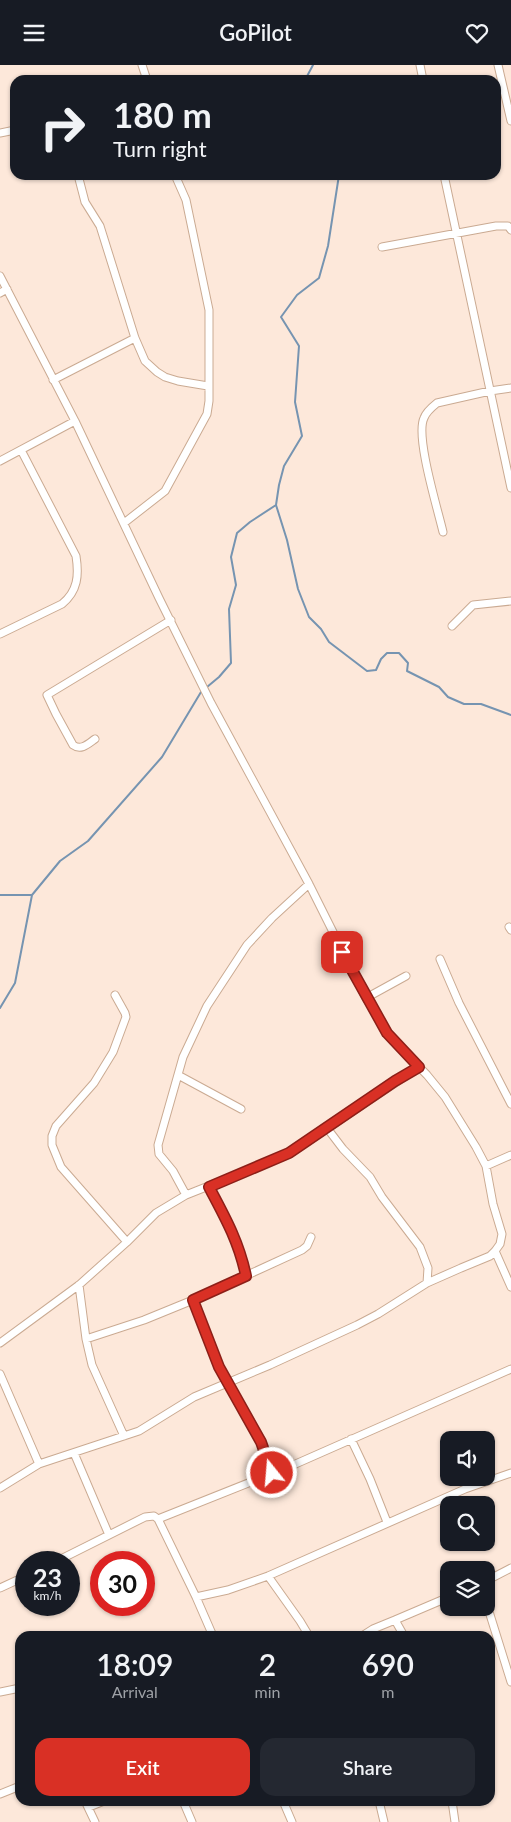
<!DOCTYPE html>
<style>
:root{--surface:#171b24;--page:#242831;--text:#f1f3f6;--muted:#9ea1a6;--accent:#d93025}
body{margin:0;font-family:Lato,sans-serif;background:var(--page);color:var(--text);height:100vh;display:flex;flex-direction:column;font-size:19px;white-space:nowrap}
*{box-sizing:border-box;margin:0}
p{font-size:16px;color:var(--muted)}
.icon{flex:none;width:28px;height:28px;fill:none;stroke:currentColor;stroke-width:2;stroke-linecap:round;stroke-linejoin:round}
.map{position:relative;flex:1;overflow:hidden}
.details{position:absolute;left:15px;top:1566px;width:480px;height:175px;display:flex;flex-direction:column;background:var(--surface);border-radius:15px;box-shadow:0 1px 4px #0004}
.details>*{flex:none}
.top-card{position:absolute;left:10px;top:10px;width:491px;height:105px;border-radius:15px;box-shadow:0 1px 4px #0004;background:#171b24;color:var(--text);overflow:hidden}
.controls{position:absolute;left:440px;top:1366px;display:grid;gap:10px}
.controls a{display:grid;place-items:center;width:55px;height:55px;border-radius:10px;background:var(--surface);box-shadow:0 1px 4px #0004;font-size:25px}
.speed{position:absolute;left:15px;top:1486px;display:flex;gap:10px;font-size:25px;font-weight:700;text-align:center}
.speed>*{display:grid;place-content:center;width:65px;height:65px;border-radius:50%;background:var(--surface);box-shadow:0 1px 4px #0004;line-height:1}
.speed small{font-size:12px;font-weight:400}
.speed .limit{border:8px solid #d22;background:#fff;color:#111}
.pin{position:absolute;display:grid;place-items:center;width:42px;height:42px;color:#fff;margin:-21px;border-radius:10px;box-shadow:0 2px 8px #0006}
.me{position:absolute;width:55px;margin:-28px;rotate:343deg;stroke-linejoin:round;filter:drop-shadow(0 0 4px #0008)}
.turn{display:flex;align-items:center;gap:18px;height:105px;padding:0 20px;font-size:22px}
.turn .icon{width:65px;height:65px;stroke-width:2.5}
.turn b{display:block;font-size:35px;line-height:42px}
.eta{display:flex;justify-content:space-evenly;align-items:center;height:85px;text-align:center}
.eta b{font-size:30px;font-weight:600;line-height:35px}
.primary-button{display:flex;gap:10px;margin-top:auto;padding:10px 20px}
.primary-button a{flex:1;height:58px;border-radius:15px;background:var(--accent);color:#fff;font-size:20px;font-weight:600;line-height:58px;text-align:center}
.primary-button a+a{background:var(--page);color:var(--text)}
header{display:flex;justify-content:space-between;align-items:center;height:65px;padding:0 20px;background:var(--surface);font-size:22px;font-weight:600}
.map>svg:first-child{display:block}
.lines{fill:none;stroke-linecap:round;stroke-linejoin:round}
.stream{stroke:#7694b1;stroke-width:2}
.minor-casing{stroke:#caaa92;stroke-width:9}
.minor{stroke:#fff;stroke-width:7}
.route-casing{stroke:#8d1f18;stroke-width:12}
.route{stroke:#d93025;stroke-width:9}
</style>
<header><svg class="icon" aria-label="menu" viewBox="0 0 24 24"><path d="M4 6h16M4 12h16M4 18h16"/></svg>GoPilot<svg class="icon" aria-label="heart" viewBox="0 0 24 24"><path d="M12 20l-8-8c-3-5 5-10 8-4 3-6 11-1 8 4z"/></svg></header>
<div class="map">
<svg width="511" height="1757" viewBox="0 0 511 1757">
<rect width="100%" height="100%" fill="#fde8da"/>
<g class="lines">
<path class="stream" d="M305,15L313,0
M276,440L287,475L298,524L309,552L321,564L329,577L367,606L376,605L381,594L387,588H399L408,598L407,606L439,622L448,632L464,639H481L511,650
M0,830H32
M0,943L15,918L32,830L60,796L88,776L162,692L201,627L219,612L231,598L229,544L236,520L231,492L237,468L250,457L276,440L279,420L284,401L302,371L295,337L299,281L281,252L297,230L319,213L328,181L339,110"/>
<defs>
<path id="minor" d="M142,0L147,15
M420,0L423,15
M498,0L511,56
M0,68L15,65
M78,110L85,137L100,161L135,273L145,296L157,307L165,312L178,316L208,321
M444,110L511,423
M382,182L496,161H508L511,165
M0,211L75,356L159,533L211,638L309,819L366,933
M0,228L7,224
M53,315L135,273
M0,396L75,356
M124,458L165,426L207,349L209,336V245L186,135L175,110
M443,467C438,445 415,371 424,353C426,347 432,342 437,338L490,326L511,323
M452,561L473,540L511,536
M0,569L62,539C78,526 79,510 76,491L21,385
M95,674C88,679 81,686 73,680L56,649L47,630L171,555
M509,862L511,865
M440,894L459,938L511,1039
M115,930L125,948L126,952L113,987L94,1018L56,1061L52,1071V1080L61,1102L127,1177
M178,1010L241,1044
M327,1063L343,1084L370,1112L382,1132L420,1182L428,1203L427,1218
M486,1101L511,1090
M209,1122C225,1152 240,1177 246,1211
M186,1130L289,1089L419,1002
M495,1186L511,1222
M79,1220L86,1274L92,1300L124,1371
M86,1274L144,1255L193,1235
M0,1278L79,1220L127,1177L156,1148L186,1130L173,1106L159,1089L158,1080L183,992L207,941L247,880L272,853L309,819
M0,1309L39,1399
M351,1374L370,1414L387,1457
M74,1388L109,1470
M272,1408L261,1377L219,1302L193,1235L302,1185L307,1181L311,1172
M0,1423L39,1399L139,1366L194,1332L270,1300L357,1260L378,1249L427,1218L461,1203L490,1191L495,1186L500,1179L502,1169L493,1139L486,1101L476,1082L445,1032L427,1010L392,974L366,933L406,911
M158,1454L291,1401L511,1304
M53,1498L145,1452L154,1451L158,1454L196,1532L213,1571
M268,1511L300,1556L309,1571
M486,1516L511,1503
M0,1523L26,1511
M486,1523L487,1540L511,1617
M196,1532L228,1525L268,1511L465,1424L511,1408
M395,1555L449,1532
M362,1571L373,1564L395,1555L404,1571
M0,1627L20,1623
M0,1729L20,1721
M85,1736L95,1757
M183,1736L192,1757
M283,1736L292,1757
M379,1736L384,1757
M452,1736L455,1757
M89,1742L104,1736"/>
</defs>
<use href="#minor" class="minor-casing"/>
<use href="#minor" class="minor"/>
</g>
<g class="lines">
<defs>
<path id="route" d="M272,1408L261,1377L219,1302L193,1235L246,1211C239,1177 225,1152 209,1122L289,1088L395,1016L419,1002L387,968L342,887"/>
</defs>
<use href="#route" class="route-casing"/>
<use href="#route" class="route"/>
</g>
</svg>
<div class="controls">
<a><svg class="icon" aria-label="sound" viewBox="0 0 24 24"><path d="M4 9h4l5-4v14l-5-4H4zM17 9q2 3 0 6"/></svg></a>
<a><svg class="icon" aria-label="search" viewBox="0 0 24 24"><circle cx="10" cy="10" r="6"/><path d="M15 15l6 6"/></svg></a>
<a><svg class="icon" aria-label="layers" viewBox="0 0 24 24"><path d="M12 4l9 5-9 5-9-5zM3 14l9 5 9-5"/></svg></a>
</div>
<div class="speed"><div>23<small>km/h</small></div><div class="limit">30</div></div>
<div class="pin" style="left:342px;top:887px;background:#d93025"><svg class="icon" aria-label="arrive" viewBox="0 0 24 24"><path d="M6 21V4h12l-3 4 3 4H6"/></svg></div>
<svg class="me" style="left:272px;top:1408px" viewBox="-20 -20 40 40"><circle r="17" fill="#d93025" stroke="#fff" stroke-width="3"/><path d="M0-11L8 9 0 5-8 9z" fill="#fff"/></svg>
<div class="top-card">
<div class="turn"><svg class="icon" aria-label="right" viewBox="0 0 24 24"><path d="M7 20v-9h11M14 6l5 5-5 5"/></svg><div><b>180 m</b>Turn right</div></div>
</div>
<section class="details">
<div class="eta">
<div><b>18:09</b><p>Arrival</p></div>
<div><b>2</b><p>min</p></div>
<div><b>690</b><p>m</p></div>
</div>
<div class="primary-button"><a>Exit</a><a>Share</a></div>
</section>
</div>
